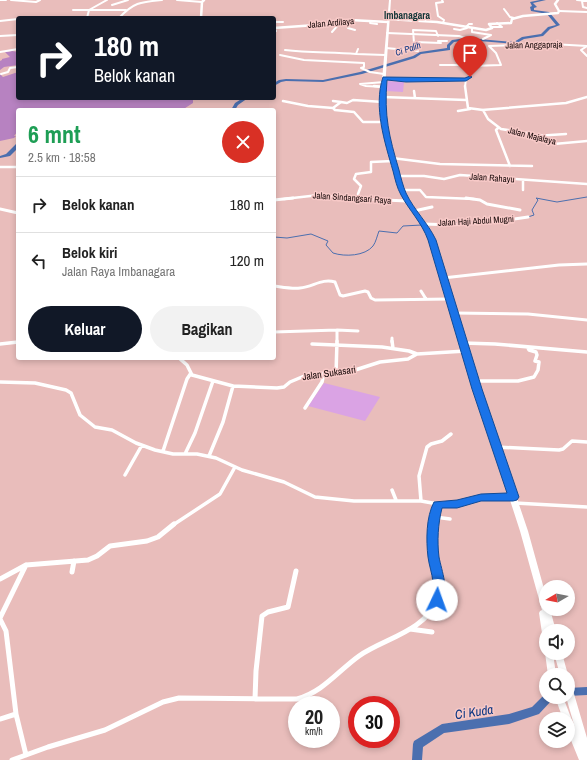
<!DOCTYPE html>
<html lang="id">
<meta charset="utf-8">
<style>
:root{--surface:#fff;--page:#f2f2f2;--text:#222;--muted:#767676;--line:#e0e0e0;--accent:#111827}
body{margin:0;font-family:"Archivo Narrow",sans-serif;background:var(--page);color:var(--text);height:100vh;display:flex;flex-direction:column;font-size:15px;white-space:nowrap}
*{box-sizing:border-box;margin:0}
p{font-size:13px;color:var(--muted)}
.icon{flex:none;width:22px;height:22px;fill:none;stroke:currentColor;stroke-width:2;stroke-linecap:round;stroke-linejoin:round}
.map{position:relative;flex:1;overflow:hidden}
.details{position:absolute;left:16px;top:108px;width:260px;height:252px;display:flex;flex-direction:column;background:var(--surface);border-radius:4px;box-shadow:0 2px 6px #0003}
.details>*{flex:none}
.top-card{position:absolute;left:16px;top:16px;width:260px;height:84px;border-radius:4px;box-shadow:0 2px 6px #0003;background:#111827;color:#fff;overflow:hidden}
.needle{width:26px;rotate:260deg}
.tools{position:absolute;left:539px;top:580px;display:grid;gap:8px}
.tools a{display:grid;place-items:center;width:36px;height:36px;border-radius:50%;background:var(--surface);box-shadow:0 2px 6px #0003;font-size:20px}
.speed{position:absolute;left:288px;top:696px;display:flex;gap:8px;font-size:20px;font-weight:700;text-align:center}
.speed>*{display:grid;place-content:center;width:52px;height:52px;border-radius:50%;background:var(--surface);box-shadow:0 2px 6px #0003;line-height:1}
.speed small{font-size:10px;font-weight:400}
.speed .limit{border:6px solid #d22;background:#fff;color:#111}
.pin{position:absolute;display:grid;place-items:center;width:34px;height:34px;color:#fff;margin:-41px -17px;border-radius:50% 50% 50% 0;rotate:-45deg;box-shadow:0 0 4px #0007}
.pin .icon{rotate:45deg}
.me{position:absolute;width:44px;margin:-22px;rotate:3deg;stroke-linejoin:round;filter:drop-shadow(0 0 3px #0008)}
.turn{display:flex;align-items:center;gap:14px;height:84px;padding:0 12px;font-size:18px}
.turn .icon{width:52px;height:52px;stroke-width:2.5}
.turn b{display:block;font-size:28px;line-height:34px}
.round{display:grid;place-items:center;flex:none;width:42px;height:42px;border-radius:21px;background:var(--page)}
.overview{display:flex;align-items:center;justify-content:space-between;height:68px;padding:0 12px}
h1{font-size:24px;font-weight:800;line-height:30px;color:#1e9e55}
.action{display:flex;gap:8px;margin-top:auto;padding:8px 12px}
.action a{flex:1;height:46px;border-radius:24px;background:var(--accent);color:#fff;font-size:16px;font-weight:800;line-height:46px;text-align:center}
.action a+a{background:var(--page);color:var(--text)}
ul{padding:0;list-style:none}
li{display:flex;align-items:center;gap:12px;height:56px;padding:0 12px;border-top:1px solid var(--line)}
li div{flex:1}
li b{display:block;font-size:15px}
li em{font-style:normal}
.map>svg:first-child{display:block}
.green{fill:#daa3e4}
.forest{fill:#b782c1}
.lines{fill:none;stroke-linecap:round;stroke-linejoin:round}
.stream{stroke:#4b6faf;stroke-width:1}
.river{fill:#4b6faf;fill-rule:evenodd}
.minor-far4{stroke:#fff;stroke-width:2}
.minor-far3{stroke:#fff;stroke-width:2.5}
.minor-far2{stroke:#fff;stroke-width:3}
.minor-far1{stroke:#fff;stroke-width:3.5}
.minor{stroke:#fff;stroke-width:5}
.tertiary{stroke:#fff;stroke-width:2.5}
.trunk{fill:#fff;fill-rule:evenodd}
.route{fill:#1a73e8;stroke:#114b97}
.labels{text-anchor:middle;dominant-baseline:central;stroke-width:3;stroke-linejoin:round;paint-order:stroke}
.far-street-label{font-size:9px;fill:#170909;stroke:#f7c9c7}
.far-water-label{font-size:9px;font-style:italic;fill:#083481;stroke:#f7c9c7}
.far-quarter-label{font-size:10px;font-weight:bold;fill:#123537;stroke:#f7c9c7}
.street-label{font-size:10px;fill:#170909;stroke:#f7c9c7}
.near-water-label{font-size:13px;font-style:italic;fill:#083481;stroke:#f7c9c7}
</style>
<div class="map">
<svg width="587" height="760" viewBox="0 0 587 760">
<rect width="100%" height="100%" fill="#e9bdbb"/>
<path class="green" d="M388,81L404,82L403,92L386,91Z
M324,383L380,397L365,421L308,406Z"/>
<path class="forest" d="M12,51L18,52V65L4,67L0,70V61L2,60V59L10,57L5,52Z
M18,72V98H196L193,99V103L182,110H18V131L14,136H16L14,138L0,141V74L3,77Z"/>
<g class="lines">
<path class="stream" d="M528,217L534,215L532,210L538,200L536,198L557,202L587,197
M455,223L484,221
M274,237L287,238L311,234L328,241L326,245L333,253C345,257 365,256 373,246C376,242 377,236 379,231L397,233L403,226L422,225"/>
<path class="river" d="M540,0H546L533,3L537,7L534,8V10L549,12L560,25L550,29L543,36L524,39L515,44L467,40L454,42L450,46V50L421,54L415,58L362,74L323,82L286,81L281,82L274,86V83L279,80L286,79L323,80L360,72L413,56L420,52L447,48V45L452,40L467,38L514,42L522,37L541,34L548,27L556,25L547,14L531,11L530,7L532,6L530,2Z
M243,98H248L238,105L235,110H231L235,103Z
M16,144H18V148L10,156L0,158V156L6,154Z
M587,687V695L568,696V688Z
M546,693V697H553L552,700L539,714L509,724L444,733L423,747L422,760H412L413,744L414,741L442,724L509,714L532,707Z"/>
<path class="minor-far4" d="M0,0H6
M11,0L36,2L40,0
M177,0L202,2
M442,0L443,2L436,3L438,16L444,20L443,23
M577,0L587,1
M582,1L583,7L587,8
M112,5L128,0
M504,9L510,17L514,18
M73,10H126
M559,11L587,12
M31,18H118
M87,18L89,10L107,0
M119,18C134,2 141,2 162,0
M0,21L18,19
M274,22H283
M336,23L349,25L348,28L355,30
M370,23L377,24
M466,27L469,24H472
M491,27H502L497,23
M274,28L276,31L274,32
M454,29L460,30L467,28
M472,29V32L491,35L483,39
M332,32L339,24
M387,33L459,36L468,39
M0,36L18,35
M438,41H447
M414,42L441,43
M414,43L413,30L436,31L438,36
M587,46L581,50L587,56
M386,48L418,51
M358,49L356,54L385,55
M285,50C309,53 332,52 356,54
M0,52L18,49
M280,55L304,60L364,63V67L361,68L370,72L384,74
M440,65H471L472,58
M1,74L8,72L10,68L18,67
M384,79H468L471,72L470,66L501,65L496,53L489,46L552,44L587,46
M384,82L360,84L366,86L384,87
M465,87L466,79"/>
<path class="minor-far3" d="M374,86L384,87
M465,86L468,108L483,110L488,119L501,129L527,133L554,144L587,141
M414,91L415,98
M383,97L466,100
M283,101L308,106L333,108
M333,101L341,102L333,108L335,110L354,112L363,122H384
M341,102L347,103L353,100L383,102
M482,110L566,103L587,97
M458,111L470,109
M498,128L496,130L510,166
M535,136L566,134
M392,158L440,164L532,166
M0,167H18
M398,176H424L444,179L460,175L587,184
M523,180V190
M402,190H420L426,197L474,199
M284,199L319,195L360,199
M359,199L358,194L361,186L354,179L356,174L371,172V162L393,161"/>
<path class="minor-far2" d="M339,198L407,201
M466,198L480,200L487,204L520,210
M274,200L293,198
M0,209L18,213
M414,211L432,207
M423,224C458,226 493,222 528,217
M443,278L559,265L587,264
M274,286C282,287 292,289 300,288C313,287 322,278 335,282L340,295L343,296L365,291L368,292L371,298L375,300L450,299
M421,291L426,299
M454,313L528,314L587,320
M337,330L358,331
M274,332L337,330V342
M392,338V342"/>
<path class="minor-far1" d="M392,341L393,348
M463,343L495,344L587,352
M0,344L18,342
M312,344L382,347L409,351L417,354L466,351
M179,358L187,365L192,375L233,386L277,388L284,387L290,382L309,374L349,372L380,362L408,359L417,354
M336,374L337,341
M475,381H518L534,377L538,370L539,362L535,361L537,355L536,352L529,350L528,348
M0,382L35,383L66,390L71,393L80,415L95,427L112,430L136,443L155,450L173,454H197L216,458L242,470L284,482L315,497L354,501H421L438,504
M305,408L322,382L324,373
M496,447L559,450L563,449L572,441L587,442
M163,451L187,379L191,373
M185,454L195,433L213,381
M209,456L223,422L233,386
M125,475L142,445
M392,490L396,500
M421,501L419,476L427,447L431,444L442,441L451,434
M515,503L587,507
M435,517L450,519
M173,525L220,494L235,467
M432,525L438,504H457L476,498L512,497"/>
<path class="minor" d="M72,572L74,561
M0,579L26,565L88,560L97,556L110,546L147,541L158,537L174,524
M0,618L26,565
M0,619L6,631L16,714L26,755
M410,629L432,632
M255,699L256,671L262,616L268,612L288,607L296,571
M0,719L16,714
M12,760L48,747L105,730L163,702L179,698L297,699C323,692 338,671 359,656C385,638 424,632 437,600C443,587 436,571 434,558C432,547 432,535 433,524"/>
<path class="tertiary" d="M201,18L202,2L204,0
M388,19L437,22L486,30L492,28L489,24L511,23L512,19L523,16L558,13L559,11L555,4L558,0
M274,28L330,24L350,20L388,22"/>
<path class="trunk" d="M389,0H391L384,103L385,117L390,144L405,194L431,232L434,240L480,389L528,531L546,596V609H550L556,631H546V636L543,635L542,633L539,613L540,611L542,610L520,531L474,389L430,240L427,232L401,194L386,144L381,117L380,103Z
M546,651V653H553L556,675H548L545,653Z
M554,653H562L568,675V676L560,675Z
M568,683L571,684L572,687L587,738V760H579L568,733V719H563L555,697H563L575,728L566,697H568Z"/>
</g>
<path class="route" d="M470,76L472,77L466,81L406,82L387,80C384,116 389,136 399,170C401,178 403,186 406,193C414,210 428,223 436,240L482,389L519,497L517,500L513,501H481L457,508H442C438,524 437,541 439,557C442,572 449,589 442,603L437,604L433,603C430,596 433,589 433,582C432,573 429,565 428,557C426,540 426,517 434,502L457,500L481,494L507,493L472,389L428,240C422,223 409,210 401,195C397,188 395,179 393,171C385,143 373,107 383,77L465,78Z"/>
<g class="labels">
<g class="far-street-label">
<text transform="translate(331 23) rotate(-5)">Jalan Ardilaya</text>
<text transform="translate(534 45) rotate(-1)">Jalan Anggapraja</text>
<text transform="translate(532 136) rotate(14)">Jalan Majalaya</text>
<text transform="translate(492 178) rotate(4)">Jalan Rahayu</text>
<text transform="translate(352 198) rotate(4)">Jalan Sindangsari Raya</text>
<text transform="translate(476 221) rotate(-3)">Jalan Haji Abdul Mugni</text>
</g>
<g class="far-water-label">
<text transform="translate(408 49) rotate(-19)">Ci Palih</text>
</g>
<g class="far-quarter-label">
<text x="407" y="15">Imbanagara</text>
</g>
<g class="street-label">
<text transform="translate(329 373) rotate(-8)">Jalan Sukasari</text>
</g>
<g class="near-water-label">
<text transform="translate(474 712) rotate(-8)">Ci Kuda</text>
</g>
</g>
</svg>
<div class="tools">
<a><svg class="needle" viewBox="-14 -14 28 28"><path d="M0-13l5 13h-10z" fill="#e53935"/><path d="M0 13l5-13h-10z" fill="#767676"/></svg></a>
<a><svg class="icon" aria-label="sound" viewBox="0 0 24 24"><path d="M4 9h4l5-4v14l-5-4H4zM17 9q2 3 0 6"/></svg></a>
<a><svg class="icon" aria-label="search" viewBox="0 0 24 24"><circle cx="10" cy="10" r="6"/><path d="M15 15l6 6"/></svg></a>
<a><svg class="icon" aria-label="layers" viewBox="0 0 24 24"><path d="M12 4l9 5-9 5-9-5zM3 14l9 5 9-5"/></svg></a>
</div>
<div class="speed"><div>20<small>km/h</small></div><div class="limit">30</div></div>
<div class="pin" style="left:470px;top:77px;background:#d93025"><svg class="icon" aria-label="arrive" viewBox="0 0 24 24"><path d="M6 21V4h12l-3 4 3 4H6"/></svg></div>
<svg class="me" style="left:437px;top:600px" viewBox="-20 -20 40 40"><circle r="19" fill="#fff"/><path d="M0-13L10 11 0 6-10 11z" fill="#1a73e8"/></svg>
<div class="top-card">
<div class="turn"><svg class="icon" aria-label="right" viewBox="0 0 24 24"><path d="M7 20v-9h11M14 6l5 5-5 5"/></svg><div><b>180 m</b>Belok kanan</div></div>
</div>
<section class="details">
<div class="overview"><div><h1>6 mnt</h1><p>2.5 km · 18:58</p></div><a class="round" style="background:#d93025;color:#fff"><svg class="icon" aria-label="close" viewBox="0 0 24 24"><path d="M6 6l12 12M18 6L6 18"/></svg></a></div>
<ul>
<li><svg class="icon" aria-label="right" viewBox="0 0 24 24"><path d="M7 20v-9h11M14 6l5 5-5 5"/></svg><div><b>Belok kanan</b></div><em>180 m</em></li>
<li><svg class="icon" aria-label="left" viewBox="0 0 24 24"><path d="M17 20v-9H6M10 6l-5 5 5 5"/></svg><div><b>Belok kiri</b><p>Jalan Raya Imbanagara</p></div><em>120 m</em></li>
</ul>
<div class="action"><a>Keluar</a><a>Bagikan</a></div>
</section>
</div>
